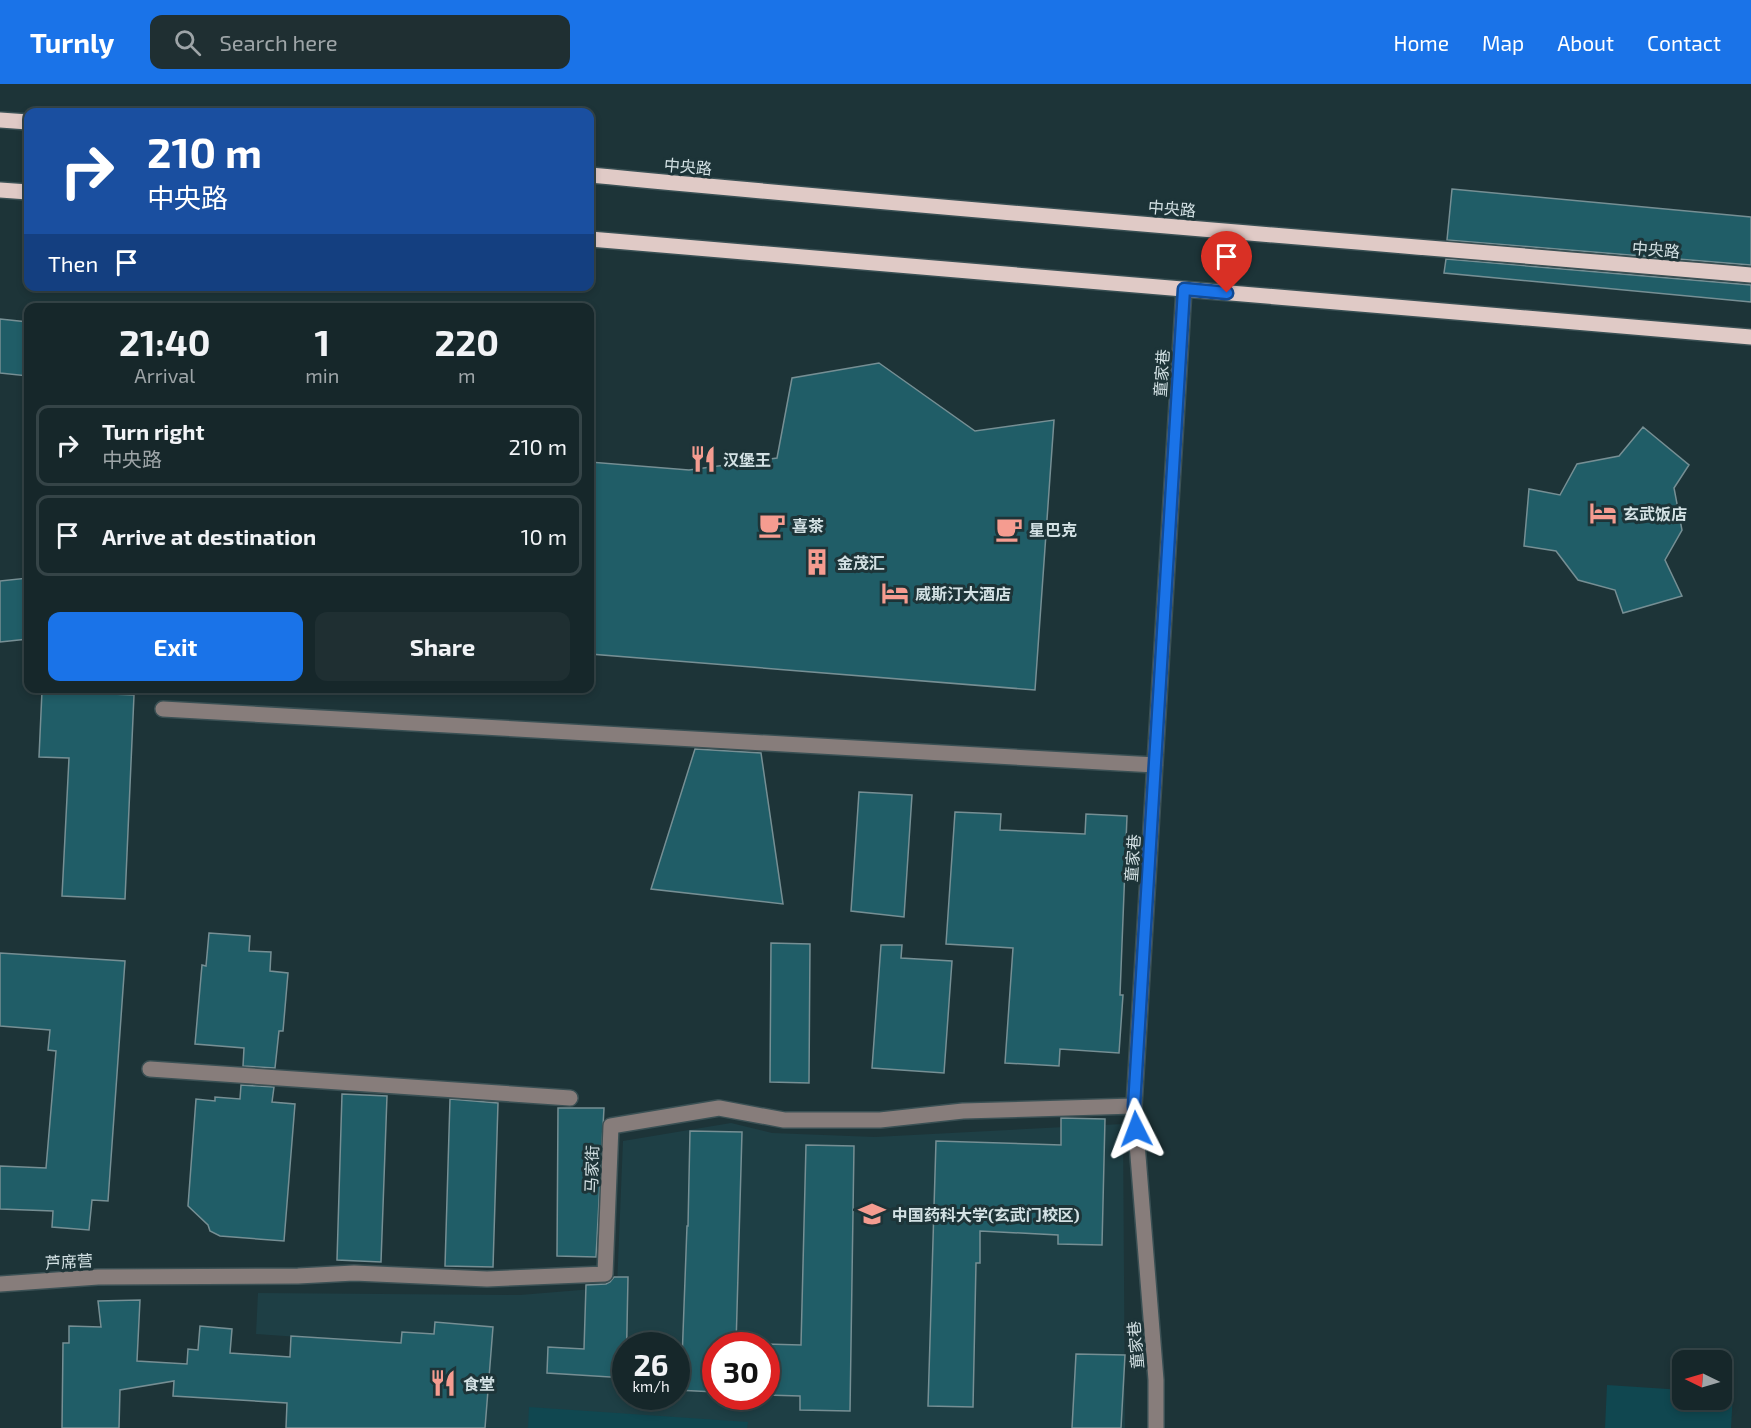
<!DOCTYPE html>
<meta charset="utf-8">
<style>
:root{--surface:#16272a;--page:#1f2f32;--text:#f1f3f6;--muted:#9ea5a8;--line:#354447;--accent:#1a73e8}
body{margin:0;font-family:"Exo 2","Noto Sans SC",sans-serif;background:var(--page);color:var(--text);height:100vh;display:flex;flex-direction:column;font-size:22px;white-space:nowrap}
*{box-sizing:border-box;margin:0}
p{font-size:20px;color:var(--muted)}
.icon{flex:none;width:33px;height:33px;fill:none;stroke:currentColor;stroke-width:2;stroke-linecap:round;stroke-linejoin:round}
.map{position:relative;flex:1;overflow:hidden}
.panel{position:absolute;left:24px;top:219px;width:570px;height:390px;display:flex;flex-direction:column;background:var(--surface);border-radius:12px;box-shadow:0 3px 9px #0003,0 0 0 2px var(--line)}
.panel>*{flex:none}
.hud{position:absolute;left:24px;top:24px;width:570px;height:183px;border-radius:12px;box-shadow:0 3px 9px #0003,0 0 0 2px var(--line);background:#1a4fa0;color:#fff;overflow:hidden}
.needle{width:39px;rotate:275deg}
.buttons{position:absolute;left:1672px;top:1266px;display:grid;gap:12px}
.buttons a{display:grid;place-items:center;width:60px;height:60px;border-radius:12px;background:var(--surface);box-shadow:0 3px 9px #0003,0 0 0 2px var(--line);font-size:30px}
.speed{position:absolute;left:612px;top:1248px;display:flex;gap:12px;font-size:30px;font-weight:700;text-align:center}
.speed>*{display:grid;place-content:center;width:78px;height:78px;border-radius:50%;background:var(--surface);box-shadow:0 3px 9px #0003,0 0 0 2px var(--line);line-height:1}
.speed small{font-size:15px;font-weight:400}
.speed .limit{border:9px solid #d22;background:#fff;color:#111}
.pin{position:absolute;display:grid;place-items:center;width:51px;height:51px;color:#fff;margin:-62px -26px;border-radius:50% 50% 50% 0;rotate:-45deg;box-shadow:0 0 6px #0007}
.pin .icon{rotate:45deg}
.me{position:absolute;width:66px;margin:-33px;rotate:357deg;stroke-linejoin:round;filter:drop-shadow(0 0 4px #0008)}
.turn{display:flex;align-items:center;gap:21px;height:126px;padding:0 24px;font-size:27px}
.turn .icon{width:78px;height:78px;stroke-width:2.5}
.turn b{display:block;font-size:42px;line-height:51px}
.then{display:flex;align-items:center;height:57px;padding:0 24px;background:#0003;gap:12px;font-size:22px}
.eta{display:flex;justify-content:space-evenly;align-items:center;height:102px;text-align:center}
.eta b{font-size:36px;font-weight:700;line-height:42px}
.primary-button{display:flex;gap:12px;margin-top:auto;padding:12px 24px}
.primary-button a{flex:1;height:69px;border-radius:12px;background:var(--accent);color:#fff;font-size:24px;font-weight:700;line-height:69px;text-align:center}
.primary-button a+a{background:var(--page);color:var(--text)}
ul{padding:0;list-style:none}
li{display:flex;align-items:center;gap:18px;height:81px;margin:0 12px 9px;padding:0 12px;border:3px solid var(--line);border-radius:12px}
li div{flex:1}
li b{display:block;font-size:22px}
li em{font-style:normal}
header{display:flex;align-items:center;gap:36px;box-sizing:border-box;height:84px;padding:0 30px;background:var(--accent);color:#fff}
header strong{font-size:28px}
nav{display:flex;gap:33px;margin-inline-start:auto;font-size:21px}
.search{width:420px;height:54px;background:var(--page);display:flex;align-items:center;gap:15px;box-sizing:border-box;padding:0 21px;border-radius:12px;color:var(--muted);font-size:22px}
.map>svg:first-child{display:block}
.built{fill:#1e3f45;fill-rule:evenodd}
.green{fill:#104750}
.building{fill:#205d67;stroke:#768f94;stroke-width:1.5}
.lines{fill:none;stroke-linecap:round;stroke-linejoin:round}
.minor-casing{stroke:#3a5054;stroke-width:18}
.major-casing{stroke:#3a5054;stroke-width:18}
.minor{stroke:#877d7b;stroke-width:15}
.major{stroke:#e0cac6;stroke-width:15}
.route-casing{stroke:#114b97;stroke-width:15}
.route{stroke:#1a73e8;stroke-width:10}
.labels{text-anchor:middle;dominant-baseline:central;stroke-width:6;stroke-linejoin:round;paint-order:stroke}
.street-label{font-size:16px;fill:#d3e1e4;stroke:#1d3438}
.poi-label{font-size:16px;font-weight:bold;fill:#d3e1e4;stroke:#1d3438;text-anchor:start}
</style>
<header>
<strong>Turnly</strong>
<div class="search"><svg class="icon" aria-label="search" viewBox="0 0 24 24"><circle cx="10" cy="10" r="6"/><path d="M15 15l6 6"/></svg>Search here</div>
<nav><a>Home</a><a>Map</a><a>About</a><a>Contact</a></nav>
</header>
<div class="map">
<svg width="1751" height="1344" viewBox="0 0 1751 1344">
<rect width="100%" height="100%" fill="#1d3438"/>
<path class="built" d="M731,1039L772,1049L875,1053L1123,1040L1125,1344H292L299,1253L256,1250L258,1209L520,1211L617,1203L623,1057ZM626,1262H676V1312H626ZM716,1262H766V1312H716Z"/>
<path class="green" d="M1607,1301L1683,1306V1316H1722V1308L1733,1309L1731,1344H1605Z
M529,1323L748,1338L747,1344H528Z"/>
<path class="building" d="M1452,105L1751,133V181L1447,156Z
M1446,175L1751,201V218L1444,189Z
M0,235L28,238V292L0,289Z
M879,279L975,347L1054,336L1035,606L590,570V378L689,386L777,374L792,294Z
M1643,343L1689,381L1674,404L1682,446L1665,476L1682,512L1623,529L1615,506L1578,496L1556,467L1524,462L1529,405L1560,411L1577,380L1619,372Z
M28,494V555L0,558V497Z
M42,607L134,611L125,815L62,812L69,674L39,673Z
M695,665L761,669L783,820L651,805Z
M859,708L912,711L904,833L851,827Z
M955,728L1001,730L1000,746L1085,750L1086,730L1127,732L1120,911H1123L1119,969L1060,965L1059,982L1005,979L1013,864L946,860Z
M209,849L250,852L249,867L271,868L270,887L288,889L283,947H279L275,984L243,982L244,964L195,960L202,881L206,882Z
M771,859L810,860L809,999L770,998Z
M881,861H902L901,874L952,877L944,989L872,984Z
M0,869L125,877L108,1117L92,1116L89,1146L52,1143L53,1127L0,1125V1082L46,1084L56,967L48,966L50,946L0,942Z
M241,1001L274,1003L272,1018L295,1020L284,1157L220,1152L210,1147L208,1141L188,1122L196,1015L215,1017V1013L240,1015Z
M342,1010L387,1012L381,1178L337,1176Z
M450,1015L498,1019L493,1183L445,1182Z
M558,1024H604L596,1173L557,1172Z
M1061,1034L1105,1035L1102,1161L1058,1160V1151L980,1147V1179H976L973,1323L928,1322L936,1057L1061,1061Z
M690,1047L742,1048L736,1262H716V1308L676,1306V1276H682L687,1142H688Z
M806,1061L854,1062L850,1327L800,1326V1312L766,1311V1260L801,1261Z
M614,1193H628L626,1294L547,1289L548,1263L584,1265L586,1201L606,1200L610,1198Z
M140,1216L137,1277L187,1280L188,1265L198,1266L200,1242L232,1245L230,1269L290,1273L291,1252L401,1259L402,1248L434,1250L435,1238L493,1243L485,1344H286L287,1319L173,1312L174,1297L120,1306L119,1344H62L63,1259H69V1242L101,1243L98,1217Z
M1076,1270L1125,1271L1121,1344H1072Z"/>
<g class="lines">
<defs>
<path id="minor" d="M163,625L1155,681
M150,985L570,1014
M0,1200L98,1193L298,1192L354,1189L487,1195L605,1190L611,1042L719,1024L784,1036H880L963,1027L1134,1022
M1156,1344V1296L1134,1022L1184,205"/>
<path id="major" d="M0,36L28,38
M590,91C976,128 1364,158 1751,191
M0,106L28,108
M590,155L1751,253"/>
</defs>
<use href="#minor" class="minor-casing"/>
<use href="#major" class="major-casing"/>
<use href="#minor" class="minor"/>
<use href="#major" class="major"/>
</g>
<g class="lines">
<defs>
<path id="route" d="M1136,1045L1134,1022L1184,205L1227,209"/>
</defs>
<use href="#route" class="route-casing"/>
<use href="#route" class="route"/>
</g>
<defs>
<symbol id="restaurant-bare" viewBox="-9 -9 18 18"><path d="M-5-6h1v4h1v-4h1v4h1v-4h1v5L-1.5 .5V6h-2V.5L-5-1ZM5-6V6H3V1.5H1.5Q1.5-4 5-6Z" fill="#f59c90" stroke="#1d3438" stroke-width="2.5" paint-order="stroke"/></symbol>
<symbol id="hotel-bare" viewBox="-9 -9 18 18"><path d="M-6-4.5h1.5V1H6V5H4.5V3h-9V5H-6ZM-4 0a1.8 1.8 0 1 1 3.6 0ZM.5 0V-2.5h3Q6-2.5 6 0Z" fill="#f59c90" stroke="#1d3438" stroke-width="2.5" paint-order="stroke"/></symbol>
<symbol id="cafe-bare" viewBox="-9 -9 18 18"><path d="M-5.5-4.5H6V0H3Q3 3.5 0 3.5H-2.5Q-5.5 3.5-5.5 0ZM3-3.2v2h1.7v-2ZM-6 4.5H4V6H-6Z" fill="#f59c90" stroke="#1d3438" stroke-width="2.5" paint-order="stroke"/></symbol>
<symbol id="building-bare" viewBox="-9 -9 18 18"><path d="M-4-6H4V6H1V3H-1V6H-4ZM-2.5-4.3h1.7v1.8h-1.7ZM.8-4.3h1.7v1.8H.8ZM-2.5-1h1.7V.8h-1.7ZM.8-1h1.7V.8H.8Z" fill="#f59c90" stroke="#1d3438" stroke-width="2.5" paint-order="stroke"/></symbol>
<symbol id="university-bare" viewBox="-9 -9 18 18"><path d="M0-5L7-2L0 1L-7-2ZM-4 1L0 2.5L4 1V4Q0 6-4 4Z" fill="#f59c90" stroke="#1d3438" stroke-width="2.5" paint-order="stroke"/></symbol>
</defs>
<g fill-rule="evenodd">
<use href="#restaurant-bare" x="684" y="356" width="38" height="38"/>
<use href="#hotel-bare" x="1584" y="410" width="38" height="38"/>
<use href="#cafe-bare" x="753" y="422" width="38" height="38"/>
<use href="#cafe-bare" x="990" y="426" width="38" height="38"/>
<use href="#building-bare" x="798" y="459" width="38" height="38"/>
<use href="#hotel-bare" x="876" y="490" width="38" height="38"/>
<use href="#university-bare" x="853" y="1111" width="38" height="38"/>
<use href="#restaurant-bare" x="424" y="1280" width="38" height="38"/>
</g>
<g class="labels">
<g class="street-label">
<text transform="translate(688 82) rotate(5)">中央路</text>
<text transform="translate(1172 124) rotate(5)">中央路</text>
<text transform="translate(1656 165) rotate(5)">中央路</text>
<text transform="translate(1161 289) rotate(-86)">童家巷</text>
<text transform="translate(1132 774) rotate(-86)">童家巷</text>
<text transform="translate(591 1085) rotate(-88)">马家街</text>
<text transform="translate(69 1177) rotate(-3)">芦席营</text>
<text transform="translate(1135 1261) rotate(-95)">童家巷</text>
</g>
<g class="poi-label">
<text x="723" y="375">汉堡王</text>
<text x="1623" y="429">玄武饭店</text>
<text x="792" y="441">喜茶</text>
<text x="1029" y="445">星巴克</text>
<text x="837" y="478">金茂汇</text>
<text x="915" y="509">威斯汀大酒店</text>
<text x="892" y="1130">中国药科大学(玄武门校区)</text>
<text x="463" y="1299">食堂</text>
</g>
</g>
</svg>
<div class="buttons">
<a><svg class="needle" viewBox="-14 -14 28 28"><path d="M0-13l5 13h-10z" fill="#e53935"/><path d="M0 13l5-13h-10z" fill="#9ea5a8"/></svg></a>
</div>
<div class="speed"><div>26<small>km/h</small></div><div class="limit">30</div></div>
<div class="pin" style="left:1227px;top:209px;background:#d93025"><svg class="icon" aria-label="arrive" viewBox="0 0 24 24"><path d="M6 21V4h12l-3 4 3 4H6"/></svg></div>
<svg class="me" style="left:1136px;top:1045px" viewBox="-20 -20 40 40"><path d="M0-17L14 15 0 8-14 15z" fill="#1a73e8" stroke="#fff" stroke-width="4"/></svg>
<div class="hud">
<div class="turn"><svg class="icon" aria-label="right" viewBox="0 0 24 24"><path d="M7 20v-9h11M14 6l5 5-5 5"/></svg><div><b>210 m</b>中央路</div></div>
<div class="then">Then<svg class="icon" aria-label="arrive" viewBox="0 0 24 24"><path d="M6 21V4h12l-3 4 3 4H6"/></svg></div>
</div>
<section class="panel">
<div class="eta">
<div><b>21:40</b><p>Arrival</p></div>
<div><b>1</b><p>min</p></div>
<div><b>220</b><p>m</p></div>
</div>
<ul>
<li><svg class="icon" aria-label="right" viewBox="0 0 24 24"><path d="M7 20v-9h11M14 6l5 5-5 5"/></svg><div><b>Turn right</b><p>中央路</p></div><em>210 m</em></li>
<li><svg class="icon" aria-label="arrive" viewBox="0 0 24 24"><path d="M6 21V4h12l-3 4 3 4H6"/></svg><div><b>Arrive at destination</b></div><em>10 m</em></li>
</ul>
<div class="primary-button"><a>Exit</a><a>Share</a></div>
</section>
</div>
